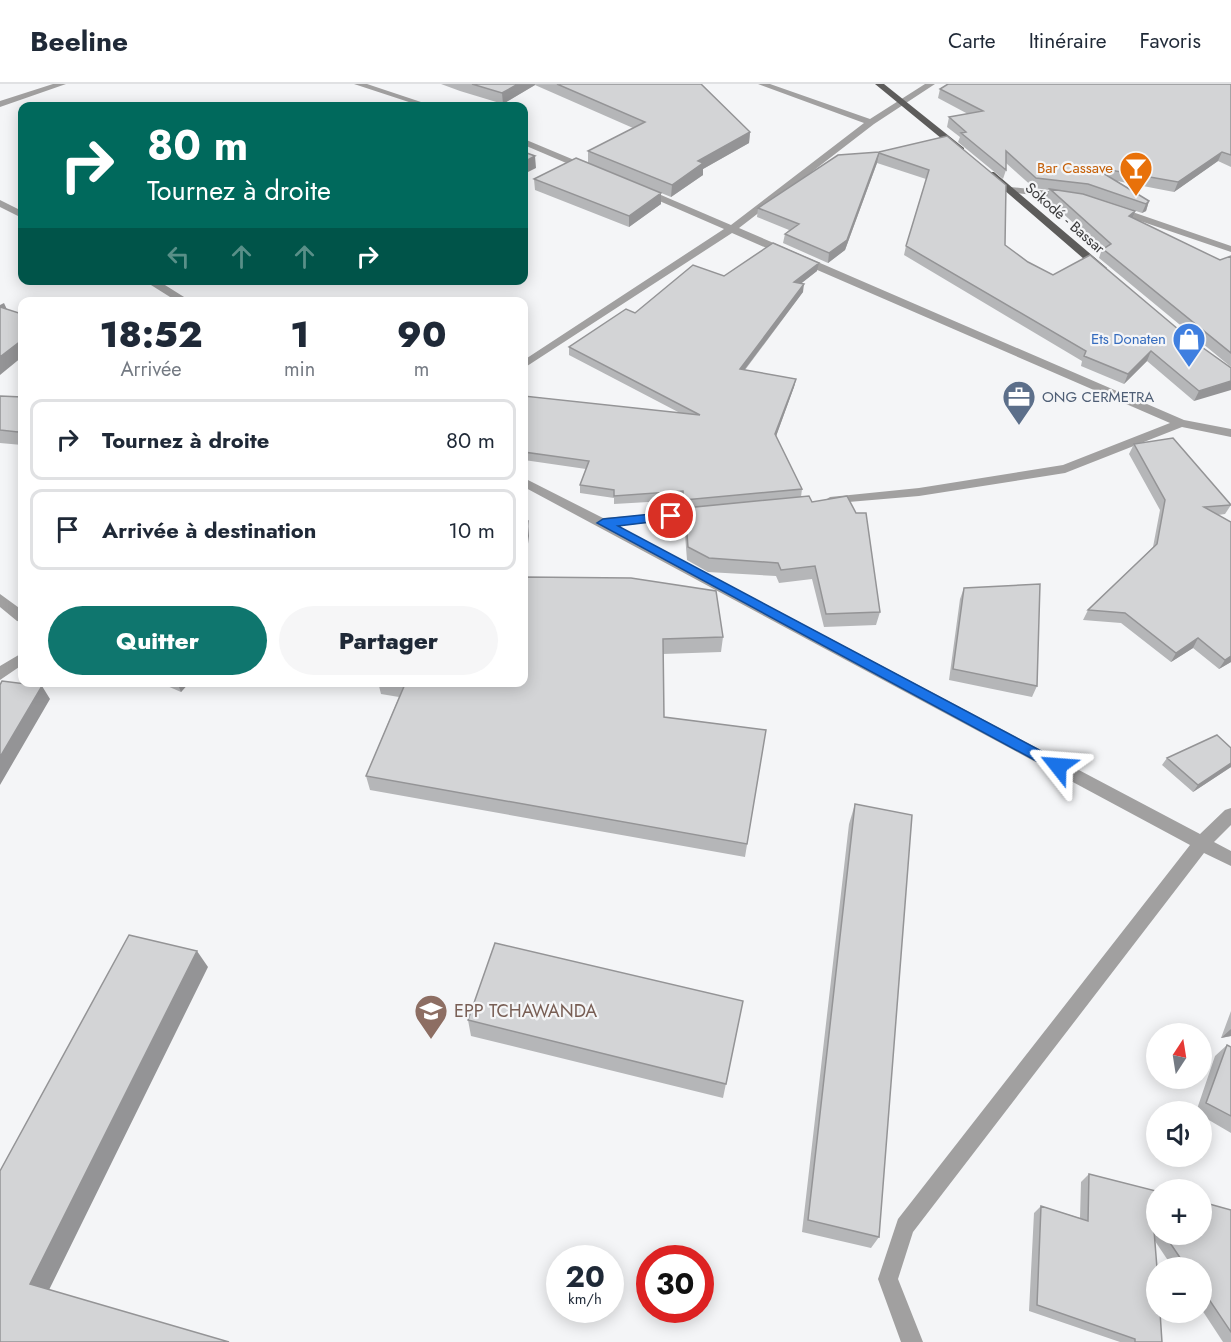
<!DOCTYPE html>
<html lang="fr">
<meta charset="utf-8">
<style>
:root{--surface:#fff;--page:#f6f6f7;--text:#1f2937;--muted:#747a83;--line:#e0e1e3;--accent:#0f766e}
body{margin:0;font-family:Jost,sans-serif;background:var(--page);color:var(--text);height:100vh;display:flex;flex-direction:column;font-size:22px;white-space:nowrap}
*{box-sizing:border-box;margin:0}
p{font-size:20px;color:var(--muted)}
.icon{flex:none;width:33px;height:33px;fill:none;stroke:currentColor;stroke-width:2;stroke-linecap:round;stroke-linejoin:round}
.map{position:relative;flex:1;overflow:hidden}
.panel{position:absolute;left:18px;top:213px;width:510px;height:390px;display:flex;flex-direction:column;background:var(--surface);border-radius:12px;box-shadow:0 3px 15px #0003}
.panel>*{flex:none}
.guide{position:absolute;left:18px;top:18px;width:510px;height:183px;border-radius:12px;box-shadow:0 3px 15px #0003;background:#00695c;color:#fff;overflow:hidden}
.needle{width:39px;rotate:12deg}
.controls{position:absolute;left:1146px;top:939px;display:grid;gap:12px}
.controls a{display:grid;place-items:center;width:66px;height:66px;border-radius:50%;background:var(--surface);box-shadow:0 3px 15px #0003;font-size:30px}
.speed{position:absolute;left:546px;top:1161px;display:flex;gap:12px;font-size:30px;font-weight:700;text-align:center}
.speed>*{display:grid;place-content:center;width:78px;height:78px;border-radius:50%;background:var(--surface);box-shadow:0 3px 15px #0003;line-height:1}
.speed small{font-size:15px;font-weight:400}
.speed .limit{border:9px solid #d22;background:#fff;color:#111}
.pin{position:absolute;display:grid;place-items:center;width:51px;height:51px;color:#fff;margin:-26px;border:3px solid #fff;border-radius:50%;box-shadow:0 2px 6px #0007}
.me{position:absolute;width:66px;margin:-33px;rotate:298deg;stroke-linejoin:round;filter:drop-shadow(0 0 4px #0008)}
.turn{display:flex;align-items:center;gap:21px;height:126px;padding:0 30px;font-size:27px}
.turn .icon{width:78px;height:78px;stroke-width:2.5}
.turn b{display:block;font-size:42px;line-height:51px}
.lanes{display:flex;align-items:center;height:57px;padding:0 30px;background:#0003;justify-content:center;gap:30px;direction:ltr}
.lanes .off{opacity:.35}
.eta{display:flex;justify-content:space-evenly;align-items:center;height:102px;text-align:center}
.eta b{font-size:36px;font-weight:800;line-height:42px}
.button{display:flex;gap:12px;margin-top:auto;padding:12px 30px}
.button a{flex:1;height:69px;border-radius:36px;background:var(--accent);color:#fff;font-size:24px;font-weight:800;line-height:69px;text-align:center}
.button a+a{background:var(--page);color:var(--text)}
ul{padding:0;list-style:none}
li{display:flex;align-items:center;gap:18px;height:81px;margin:0 12px 9px;padding:0 18px;border:3px solid var(--line);border-radius:12px}
li div{flex:1}
li b{display:block;font-size:22px}
li em{font-style:normal}
header{display:flex;align-items:center;gap:36px;box-sizing:border-box;height:84px;padding:0 30px;background:var(--surface);border-bottom:2px solid var(--line)}
header strong{font-size:28px}
nav{display:flex;gap:33px;margin-inline-start:auto;font-size:21px}
.map>svg:first-child{display:block}
.lines{fill:none;stroke-linecap:round;stroke-linejoin:round}
.minor{fill:#a1a0a0;fill-rule:evenodd}
.major{fill:#5d5c5b;fill-rule:evenodd}
.wall{fill:#b5b6b8}
.shaded-wall{fill:#949496}
.building{fill:#d3d4d6;stroke:#949496;stroke-width:1.5}
.route{fill:#1a73e8;stroke:#114b97;stroke-width:1.5}
.labels{text-anchor:middle;dominant-baseline:central;stroke-width:4.5;stroke-linejoin:round;paint-order:stroke}
.far-food-label{font-size:15px;fill:#c56008;stroke:#f4f5f7;text-anchor:end}
.far-street-label{font-size:15px;fill:#3a3a3b;stroke:#f4f5f7}
.far-shop-label{font-size:15px;fill:#366cbe;stroke:#f4f5f7;text-anchor:end}
.far-service-label{font-size:15px;fill:#4e5e75;stroke:#f4f5f7;text-anchor:start}
.education-label{font-size:18px;fill:#785e54;stroke:#f4f5f7;text-anchor:start}
</style>
<header>
<strong>Beeline</strong>
<nav><a>Carte</a><a>Itinéraire</a><a>Favoris</a></nav>
</header>
<div class="map">
<svg width="1231" height="1258" viewBox="0 0 1231 1258">
<rect width="100%" height="100%" fill="#f4f5f7"/>
<g class="lines">
<path class="minor" d="M53,0H66L0,23V17Z
M354,0H367L433,22H421Z
M758,0H770L870,35L925,0H935L874,40L739,144L1184,336L1231,345V353L1182,343L1065,389L919,412L825,420L824,417L830,413L919,404L1063,381L1170,339L732,149L524,284V276L724,145L641,109V105H647L731,141L864,39Z
M524,55L591,83L593,85L585,87L524,61Z
M1010,103L1068,109L1073,112L1068,115L1007,108L1005,106Z
M0,116L22,127V134L0,123Z
M1115,122L1231,162V168L1111,127L1110,125Z
M143,196H157L192,218H178Z
M524,394L603,434L710,426L711,429L710,432L705,433L617,442L1200,750L1225,726L1231,724V741L1214,758L1231,767V782L1204,769L913,1148L898,1195L923,1258H901L878,1195L898,1135L1190,761L524,403Z
M0,510L22,526V538L17,537L0,523Z
M22,569V581L0,596V582Z"/>
<path class="major" d="M875,0H884L964,64V68H958Z
M988,88H994L1107,184V188H1099L988,92Z"/>
</g>
<path class="wall" d="M441,0H701L750,48L749,59L703,85V91L671,113L588,79V67L633,44L535,1L503,20L460,7Z
M1231,0V83L1218,77L1174,108L1117,97L1149,117L1146,127L1142,129L1085,110L1135,127L1133,134L1220,176L1231,172V283L1099,174L1102,165L1047,115L1049,106L1034,104L1006,79V86L1003,95L958,58L960,53L947,43L949,33L968,30L938,14L940,5Z
M947,52L1005,161L1028,178L1053,191L1185,251L1231,284L1194,317L1147,277L1124,300L1081,282L1082,277L904,171L906,162L926,95L877,79L845,166L828,179L783,159L785,150L789,146L757,133L758,124L879,68Z
M534,95L661,120L629,143L535,106Z
M817,187L801,199L803,208L745,286L796,295L794,303L776,352L802,405L801,413L812,418L880,528L876,541L824,543L812,495L779,499L776,492L708,488L687,476L684,438L685,424L750,418L683,424V416L614,420V414L580,409V401L586,385L524,376V312L680,329L569,271V263L635,229L724,192Z
M0,312L22,313V361L0,359Z
M1134,360L1231,421L1225,430L1218,431L1231,438V578L1219,585L1193,564L1171,578L1121,539L1083,536L1088,526L1153,463L1160,426L1129,370Z
M524,493L723,553L721,568L663,570L664,633L766,646L745,773L370,706L366,692L399,613L381,610L378,598H524Z
M964,504L1037,602L1032,613L949,596L960,515Z
M158,598H190L181,608Z
M1231,664V683L1193,708L1162,681L1167,674Z
M855,720L879,1153L871,1164L802,1148L849,740Z
M743,917L723,1014L471,952L468,936Z
M1231,927V952L1221,954Z
M1227,961L1231,963V1049L1202,1032V1028H1196L1215,972Z
M1089,1090L1156,1107V1150H1202L1231,1126V1258H1223L1202,1226V1184H1173L1155,1157L1162,1258H1120L1029,1227L1034,1129L1041,1122L1080,1134L1081,1098Z"/>
<path class="shaded-wall" d="M518,0H535V1L503,20L502,9Z
M750,48L749,59L703,85V91L671,113L672,101L698,77Z
M1222,68L1218,77L1174,108L1178,98Z
M879,69L877,79L845,166L828,179L829,169Z
M535,72L536,84L524,90V78Z
M661,109V120L629,143V132Z
M1149,117L1146,127L1142,129L1146,120Z
M1135,127L1132,137L1129,132Z
M819,179L817,187L793,206L794,198Z
M804,200L803,208L739,293L740,285Z
M4,219L10,232L0,226V221Z
M22,256V273L0,291V273Z
M1151,267L1147,277L1124,300L1128,290Z
M796,295L794,303L774,358L775,350Z
M1231,297V306L1194,317L1199,307Z
M22,343V357L18,348Z
M528,437L529,452L524,491V467Z
M1198,554L1193,564L1171,578L1176,569Z
M1231,572V578L1219,585L1225,576Z
M177,598H190L181,608Z
M42,602L50,615L0,701V673Z
M1231,679V683L1193,708L1198,701Z
M197,867L208,883L47,1210L30,1200Z
M1231,945V952L1221,954Z"/>
<path class="building" d="M472,0H518L502,9Z
M557,0H701L750,48L698,77L703,79L672,101L588,67L645,38Z
M948,0H1231V71L1222,68L1178,98L1093,83L1149,117L1146,120L1088,100L1036,94L1006,67V86L961,49L966,48L949,33L983,27L940,5Z
M947,52L1006,101L1005,161L1028,178L1053,191L1090,171L1185,251L1231,284V297L1199,307L1151,267L1128,290L1084,272L1086,267L906,162L929,86L879,69L847,156L829,169L785,150L799,140L758,124L838,71L879,68Z
M524,68L535,72L524,78Z
M576,74L661,109L629,132L534,95Z
M1050,105L1083,110L1135,127L1129,132L1220,176L1231,172V269L1103,165L1111,160Z
M773,159L819,179L794,198L804,200L740,285L796,295L775,350L802,405L684,416L683,407L614,412V406L580,401L589,377L524,368V312L700,331L569,263L626,225L635,229L693,181L724,192Z
M0,223L22,230V256L0,273Z
M0,312L22,313V343L18,348L0,346Z
M1173,354L1231,421L1204,423L1231,438V572L1225,576L1198,554L1176,569L1125,529L1088,526L1157,460L1165,416L1134,360Z
M809,412L812,418L847,412L856,429H866L880,528L826,530L815,482L781,486L778,479L709,474L688,463L685,424Z
M524,437H528L524,467Z
M524,493L631,494L716,507L723,553L663,555L664,633L766,646L747,760L366,692L405,600L396,598H524Z
M1040,500L1037,602L953,585L964,504Z
M2,597L42,602L0,673V601Z
M1217,651L1231,664V679L1198,701L1167,674Z
M855,720L912,731L879,1153L808,1136Z
M129,851L197,867L30,1200L229,1258H0V1087Z
M495,859L743,917L726,1000L468,936Z
M1227,961L1231,963V1032L1206,1019Z
M1089,1090L1156,1107V1139L1153,1134L1157,1184L1156,1228H1160L1162,1258H1135V1255L1037,1221L1041,1122L1088,1137Z
M1202,1118L1231,1126V1248L1202,1205V1184H1187L1164,1150H1202Z"/>
<path class="route" d="M671,428L675,430V435L618,442L1062,678L1065,682L1062,686H1053L597,439L603,435Z"/>
<defs>
<symbol id="bar-pin" viewBox="-11 -11 22 30"><path d="M0 17L-7.5 6A9.5 9.5 0 1 1 7.5 6Z" fill="#e8710a" stroke="#f4f5f7"/><path d="M-6-5H6L.8 .8V4.5H3.5V6h-7V4.5H-.8V.8Z" fill="#fff"/></symbol>
<symbol id="shop-pin" viewBox="-11 -11 22 30"><path d="M0 17L-7.5 6A9.5 9.5 0 1 1 7.5 6Z" fill="#3f7fe0" stroke="#f4f5f7"/><path d="M-5-2.5h2.3a2.7 3.5 0 0 1 5.4 0H5L5.5 6h-11ZM-1.5-2.5h3a1.5 2.3 0 0 0-3 0Z" fill="#fff"/></symbol>
<symbol id="office-pin" viewBox="-11 -11 22 30"><path d="M0 17L-7.5 6A9.5 9.5 0 1 1 7.5 6Z" fill="#5c6f8a" stroke="#f4f5f7"/><path d="M-6-3h4V-5.5h4V-3h4V5H-6ZM-1-4.5V-3h2v-1.5ZM-6 0V1H6V0Z" fill="#fff"/></symbol>
<symbol id="school-pin" viewBox="-11 -11 22 30"><path d="M0 17L-7.5 6A9.5 9.5 0 1 1 7.5 6Z" fill="#8d6e63" stroke="#f4f5f7"/><path d="M0-5L7-2L0 1L-7-2ZM-4 1L0 2.5L4 1V4Q0 6-4 4Z" fill="#fff"/></symbol>
</defs>
<g fill-rule="evenodd">
<use href="#bar-pin" x="1117" y="65" width="38" height="52"/>
<use href="#shop-pin" x="1170" y="236" width="38" height="52"/>
<use href="#office-pin" x="1000" y="294" width="38" height="52"/>
<use href="#school-pin" x="412" y="908" width="38" height="52"/>
</g>
<g class="labels">
<g class="far-food-label">
<text x="1113" y="84">Bar Cassave</text>
</g>
<g class="far-street-label">
<text transform="translate(1065 134) rotate(41)">Sokodé - Bassar</text>
</g>
<g class="far-shop-label">
<text x="1166" y="255">Ets Donaten</text>
</g>
<g class="far-service-label">
<text x="1042" y="313">ONG CERMETRA</text>
</g>
<g class="education-label">
<text x="454" y="927">EPP TCHAWANDA</text>
</g>
</g>
</svg>
<div class="controls">
<a><svg class="needle" viewBox="-14 -14 28 28"><path d="M0-13l5 13h-10z" fill="#e53935"/><path d="M0 13l5-13h-10z" fill="#747a83"/></svg></a>
<a><svg class="icon" aria-label="sound" viewBox="0 0 24 24"><path d="M4 9h4l5-4v14l-5-4H4zM17 9q2 3 0 6"/></svg></a>
<a>+</a>
<a>−</a>
</div>
<div class="speed"><div>20<small>km/h</small></div><div class="limit">30</div></div>
<div class="pin" style="left:671px;top:432px;background:#d93025"><svg class="icon" aria-label="arrive" viewBox="0 0 24 24"><path d="M6 21V4h12l-3 4 3 4H6"/></svg></div>
<svg class="me" style="left:1058px;top:682px" viewBox="-20 -20 40 40"><path d="M0-17L14 15 0 8-14 15z" fill="#1a73e8" stroke="#fff" stroke-width="4"/></svg>
<div class="guide">
<div class="turn"><svg class="icon" aria-label="right" viewBox="0 0 24 24"><path d="M7 20v-9h11M14 6l5 5-5 5"/></svg><div><b>80 m</b>Tournez à droite</div></div>
<div class="lanes"><svg class="icon off" aria-label="left" viewBox="0 0 24 24"><path d="M17 20v-9H6M10 6l-5 5 5 5"/></svg><svg class="icon off" aria-label="ahead" viewBox="0 0 24 24"><path d="M12 20V5M6 11l6-6 6 6"/></svg><svg class="icon off" aria-label="ahead" viewBox="0 0 24 24"><path d="M12 20V5M6 11l6-6 6 6"/></svg><svg class="icon" aria-label="right" viewBox="0 0 24 24"><path d="M7 20v-9h11M14 6l5 5-5 5"/></svg></div>
</div>
<section class="panel">
<div class="eta">
<div><b>18:52</b><p>Arrivée</p></div>
<div><b>1</b><p>min</p></div>
<div><b>90</b><p>m</p></div>
</div>
<ul>
<li><svg class="icon" aria-label="right" viewBox="0 0 24 24"><path d="M7 20v-9h11M14 6l5 5-5 5"/></svg><div><b>Tournez à droite</b></div><em>80 m</em></li>
<li><svg class="icon" aria-label="arrive" viewBox="0 0 24 24"><path d="M6 21V4h12l-3 4 3 4H6"/></svg><div><b>Arrivée à destination</b></div><em>10 m</em></li>
</ul>
<div class="button"><a>Quitter</a><a>Partager</a></div>
</section>
</div>
